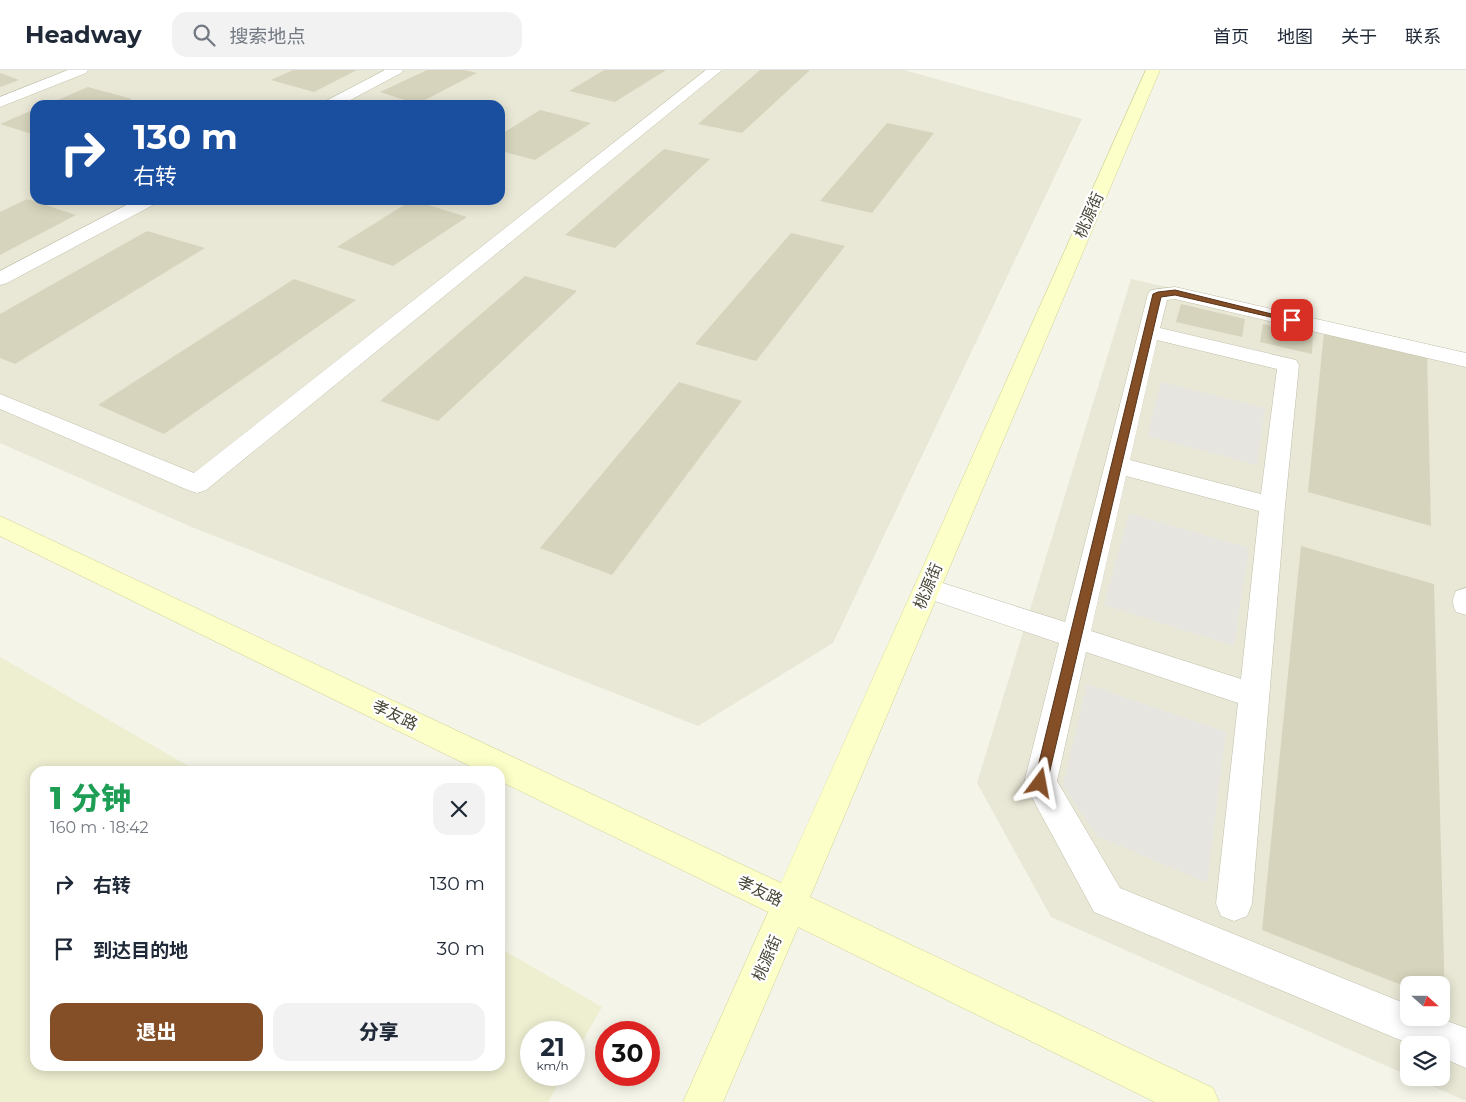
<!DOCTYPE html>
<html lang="zh">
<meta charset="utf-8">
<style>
:root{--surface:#fff;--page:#f2f2f3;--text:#1f2937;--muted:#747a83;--line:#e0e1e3;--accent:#844e27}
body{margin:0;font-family:Montserrat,"Noto Sans SC",sans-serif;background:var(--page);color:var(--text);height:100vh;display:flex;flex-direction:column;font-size:19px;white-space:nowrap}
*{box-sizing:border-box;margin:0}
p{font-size:16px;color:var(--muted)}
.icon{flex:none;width:28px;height:28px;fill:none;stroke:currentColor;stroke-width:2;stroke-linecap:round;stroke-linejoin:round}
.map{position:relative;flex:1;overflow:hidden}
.details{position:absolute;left:30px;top:696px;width:475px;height:305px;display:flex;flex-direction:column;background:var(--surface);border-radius:15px;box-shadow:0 2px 12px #0003}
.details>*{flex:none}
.guide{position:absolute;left:30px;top:30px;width:475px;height:105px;border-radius:15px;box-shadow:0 2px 12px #0003;background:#1a4fa0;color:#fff;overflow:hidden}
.needle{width:32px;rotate:111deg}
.buttons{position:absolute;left:1400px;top:906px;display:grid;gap:10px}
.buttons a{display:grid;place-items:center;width:50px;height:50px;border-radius:10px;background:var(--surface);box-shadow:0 2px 12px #0003;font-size:25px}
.speed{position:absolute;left:520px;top:951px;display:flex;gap:10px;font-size:25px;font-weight:700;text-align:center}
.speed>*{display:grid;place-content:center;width:65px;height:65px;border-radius:50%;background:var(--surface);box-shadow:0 2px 12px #0003;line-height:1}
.speed small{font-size:12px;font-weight:400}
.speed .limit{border:8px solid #d22;background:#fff;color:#111}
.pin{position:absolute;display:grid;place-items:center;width:42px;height:42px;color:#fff;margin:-21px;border-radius:10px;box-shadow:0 2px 8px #0006}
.me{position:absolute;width:55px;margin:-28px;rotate:13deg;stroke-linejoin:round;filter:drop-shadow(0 0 4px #0008)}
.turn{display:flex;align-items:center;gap:18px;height:105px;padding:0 20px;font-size:22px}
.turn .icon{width:65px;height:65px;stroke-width:2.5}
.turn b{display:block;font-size:35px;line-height:42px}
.round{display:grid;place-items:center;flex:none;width:52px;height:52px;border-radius:15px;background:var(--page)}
.headline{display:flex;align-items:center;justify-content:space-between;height:85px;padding:0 20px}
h1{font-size:30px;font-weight:800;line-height:38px;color:#1e9e55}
.button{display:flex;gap:10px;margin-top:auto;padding:10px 20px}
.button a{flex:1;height:58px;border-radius:15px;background:var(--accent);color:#fff;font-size:20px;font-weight:800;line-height:58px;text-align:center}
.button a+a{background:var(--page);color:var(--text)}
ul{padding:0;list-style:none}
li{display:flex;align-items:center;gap:15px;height:65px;padding:0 20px}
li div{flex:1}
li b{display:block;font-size:19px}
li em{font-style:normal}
header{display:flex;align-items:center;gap:30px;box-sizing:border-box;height:70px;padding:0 25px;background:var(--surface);border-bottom:1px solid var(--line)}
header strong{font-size:24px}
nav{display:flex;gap:28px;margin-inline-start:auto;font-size:18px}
.search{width:350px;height:45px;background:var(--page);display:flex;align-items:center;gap:12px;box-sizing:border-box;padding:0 18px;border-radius:15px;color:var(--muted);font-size:19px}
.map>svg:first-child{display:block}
.residential{fill:#e9e8d6;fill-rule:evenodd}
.education{fill:#eeeed1}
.parking{fill:#e6e5e0}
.building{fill:#d7d4bd}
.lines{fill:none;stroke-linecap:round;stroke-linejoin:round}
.street-casing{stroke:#c0bfaa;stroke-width:1}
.secondary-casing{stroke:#d1d294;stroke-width:1}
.street{fill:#fff;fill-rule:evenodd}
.secondary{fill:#fcffc7;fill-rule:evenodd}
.route{fill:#844e27;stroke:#563319}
.labels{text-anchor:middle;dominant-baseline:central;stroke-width:4.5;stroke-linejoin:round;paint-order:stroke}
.street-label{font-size:16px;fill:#484636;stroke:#fff}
</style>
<header>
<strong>Headway</strong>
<div class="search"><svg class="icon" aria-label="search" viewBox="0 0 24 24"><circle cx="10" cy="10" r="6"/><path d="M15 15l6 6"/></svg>搜索地点</div>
<nav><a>首页</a><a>地图</a><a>关于</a><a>联系</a></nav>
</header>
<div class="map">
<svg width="1466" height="1032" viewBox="0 0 1466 1032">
<rect width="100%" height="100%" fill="#f4f4e8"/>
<path class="residential" d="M0,0H904L1082,49L833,573L698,656L194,458L0,373ZM35,35H500V130H35Z
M1131,209L1466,284V1031L1413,1008H1441V975H1409V1006L1051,847L977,713ZM1409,915H1441V948H1409Z"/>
<path class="education" d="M0,587L197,701H35V996H500V878L602,937L574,986V962H531V1005H563L548,1032H0Z"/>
<path class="parking" d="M1161,312L1265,338L1257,395L1147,366Z
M1129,443L1249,478L1234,576L1104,535Z
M1087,614L1226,662L1207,813L1097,766L1063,716Z"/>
<path class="building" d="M293,0H357L314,22L271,10Z
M427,0H465L477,3L417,34L380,22Z
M604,0H666L615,32L569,21Z
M760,0H810L742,63L698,54Z
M0,3L19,10L0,17Z
M88,17L132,29L119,35H46Z
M35,39V65L0,54Z
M540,40L591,53L535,90L500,81V65Z
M887,53L934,63L872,143L820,131Z
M664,79L710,89L615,178L565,165Z
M27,129L76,145L0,185V142Z
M412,130L467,147L393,196L337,177Z
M147,161L205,178L15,294L0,288V244Z
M791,163L845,176L756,291L695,274Z
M525,206L577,221L438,351L380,331Z
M294,209L356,230L164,364L98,335Z
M1181,234L1245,249L1242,267L1176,252Z
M1263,254L1313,265L1312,284L1260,272Z
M1324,262L1427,286L1431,456L1308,422Z
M679,312L742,331L612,505L540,478Z
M1301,476L1434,514L1445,932L1441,931V915H1409V918L1262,860Z"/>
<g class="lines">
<defs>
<path id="street" d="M68,0H88L86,3L0,37V27Z
M385,0H403L401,3L341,35H321L324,32Z
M706,0H722L206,420L197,423L188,420L0,339V324L194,403Z
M136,130H158L155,134L7,213L0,215V201Z
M1175,217L1466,283V297L1175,229L1167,230L1160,258L1296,290L1299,295L1285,436L1252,834L1247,846L1234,851L1221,846L1216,834L1238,633L1086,582L1057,711L1120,818L1409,935V948H1439L1466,958V998L1441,987V975H1412L1094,842L1024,713L1059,573L917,525L913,518L917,511L927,508L1065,552L1148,224L1151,220ZM1157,270L1277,299L1261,424L1130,390ZM1126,406L1259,441L1241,609L1091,561Z
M1466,518V545L1456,542C1452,533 1452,530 1456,521Z"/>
<path id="secondary" d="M1146,0H1160L810,827L1213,1018L1219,1032H1155L798,857L723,1032H683L768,842L500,711V701H480L0,466V446L781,813Z"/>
</defs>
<use href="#street" class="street-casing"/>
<use href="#secondary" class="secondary-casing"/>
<use href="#street" class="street"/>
<use href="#secondary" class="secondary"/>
</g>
<path class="route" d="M1175,220L1296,250L1292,252L1175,225L1161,227L1047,713L1045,717L1040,719L1035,717L1034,713L1153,224L1158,222Z"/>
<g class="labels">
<g class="street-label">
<text transform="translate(1089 145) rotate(-66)">桃源街</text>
<text transform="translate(928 516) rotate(-67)">桃源街</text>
<text transform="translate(395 645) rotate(26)">孝友路</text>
<text transform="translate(760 821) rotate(26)">孝友路</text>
<text transform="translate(767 888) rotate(-66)">桃源街</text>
</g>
</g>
</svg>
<div class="buttons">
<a><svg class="needle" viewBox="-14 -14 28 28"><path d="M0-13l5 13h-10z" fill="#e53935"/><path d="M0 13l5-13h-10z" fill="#747a83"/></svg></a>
<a><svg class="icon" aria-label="layers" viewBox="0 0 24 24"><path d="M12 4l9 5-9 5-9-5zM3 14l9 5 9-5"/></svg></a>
</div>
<div class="speed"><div>21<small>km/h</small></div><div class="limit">30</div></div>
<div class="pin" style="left:1292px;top:250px;background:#d93025"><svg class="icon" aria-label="arrive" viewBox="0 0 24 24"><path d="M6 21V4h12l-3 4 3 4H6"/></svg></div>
<svg class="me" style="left:1040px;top:713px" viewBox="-20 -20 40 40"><path d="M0-17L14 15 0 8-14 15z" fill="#844e27" stroke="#fff" stroke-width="4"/></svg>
<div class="guide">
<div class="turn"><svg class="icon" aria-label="right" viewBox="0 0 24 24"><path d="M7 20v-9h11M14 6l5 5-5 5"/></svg><div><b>130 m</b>右转</div></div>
</div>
<section class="details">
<div class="headline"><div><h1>1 分钟</h1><p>160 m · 18:42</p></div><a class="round"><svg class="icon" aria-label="close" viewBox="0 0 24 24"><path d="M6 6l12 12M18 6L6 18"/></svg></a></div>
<ul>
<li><svg class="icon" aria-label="right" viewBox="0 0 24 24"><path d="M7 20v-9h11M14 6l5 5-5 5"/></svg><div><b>右转</b></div><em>130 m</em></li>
<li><svg class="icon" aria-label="arrive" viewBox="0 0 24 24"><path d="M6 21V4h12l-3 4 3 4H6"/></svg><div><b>到达目的地</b></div><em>30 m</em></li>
</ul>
<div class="button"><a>退出</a><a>分享</a></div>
</section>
</div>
